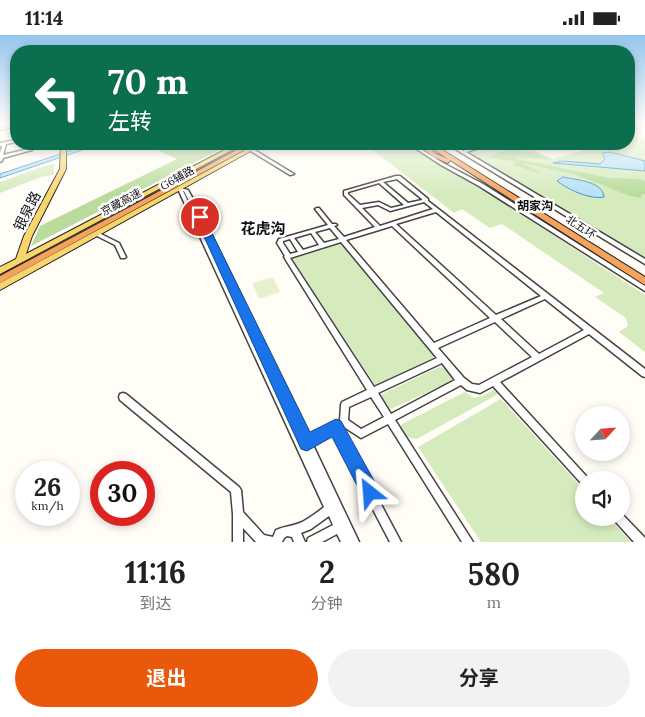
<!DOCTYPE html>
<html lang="zh">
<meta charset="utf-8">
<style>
:root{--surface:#fff;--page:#f2f2f2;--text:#222;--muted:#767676;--accent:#ea580c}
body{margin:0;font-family:Lora,"Noto Sans SC",serif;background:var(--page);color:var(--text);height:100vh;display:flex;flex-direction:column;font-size:19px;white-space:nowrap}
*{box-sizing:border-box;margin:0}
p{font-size:16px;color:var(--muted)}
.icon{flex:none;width:28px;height:28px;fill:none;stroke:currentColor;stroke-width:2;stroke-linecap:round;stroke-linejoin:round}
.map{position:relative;height:507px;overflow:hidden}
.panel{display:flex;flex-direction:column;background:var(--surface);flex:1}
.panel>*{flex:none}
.banner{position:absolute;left:10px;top:10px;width:625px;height:105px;border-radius:20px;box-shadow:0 2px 8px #0003;background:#0b6e4f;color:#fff;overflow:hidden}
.needle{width:32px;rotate:64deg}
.controls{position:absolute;left:575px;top:371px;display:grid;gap:10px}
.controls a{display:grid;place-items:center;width:55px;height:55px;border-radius:50%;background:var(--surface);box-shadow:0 2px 8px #0003;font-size:25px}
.speed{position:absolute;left:15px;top:426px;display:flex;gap:10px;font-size:25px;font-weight:700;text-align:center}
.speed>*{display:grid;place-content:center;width:65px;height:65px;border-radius:50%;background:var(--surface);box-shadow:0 2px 8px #0003;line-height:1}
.speed small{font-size:12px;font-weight:400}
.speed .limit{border:8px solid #d22;background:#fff;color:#111}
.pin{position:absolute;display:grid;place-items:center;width:42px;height:42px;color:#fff;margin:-21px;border:2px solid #fff;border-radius:50%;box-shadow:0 1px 5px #0007}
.me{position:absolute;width:55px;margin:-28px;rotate:332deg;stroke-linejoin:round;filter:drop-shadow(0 0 4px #0008)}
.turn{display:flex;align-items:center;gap:18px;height:105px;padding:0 15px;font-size:22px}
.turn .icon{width:65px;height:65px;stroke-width:2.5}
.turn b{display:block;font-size:35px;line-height:42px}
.eta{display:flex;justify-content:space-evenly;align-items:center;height:85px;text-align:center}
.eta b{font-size:30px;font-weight:700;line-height:35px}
.button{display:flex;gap:10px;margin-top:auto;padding:10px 15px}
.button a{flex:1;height:58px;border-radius:30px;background:var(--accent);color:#fff;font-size:20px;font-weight:700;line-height:58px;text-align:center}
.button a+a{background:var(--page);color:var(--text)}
.status{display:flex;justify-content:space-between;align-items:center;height:35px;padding:0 25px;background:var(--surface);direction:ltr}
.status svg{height:14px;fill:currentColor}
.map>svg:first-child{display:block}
.green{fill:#d5ebbd}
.forest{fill:#b9dc9c}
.pitch{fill:#e6f2cf}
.water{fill:#b9e0f7;stroke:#3f96cf}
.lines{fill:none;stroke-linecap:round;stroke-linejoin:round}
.minor-casing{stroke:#444;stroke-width:3}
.major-casing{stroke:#222;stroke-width:2}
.highway-casing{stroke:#222;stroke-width:2}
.minor{fill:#fff;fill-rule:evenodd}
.major{fill:#f9d66b;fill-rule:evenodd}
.highway{fill:#f5a25d;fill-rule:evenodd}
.route{fill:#1a73e8;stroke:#114b97}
.labels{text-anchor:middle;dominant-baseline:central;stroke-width:5;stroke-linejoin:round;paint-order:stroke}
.far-street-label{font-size:11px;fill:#111;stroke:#fff}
.far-neighbourhood-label{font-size:12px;font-weight:bold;fill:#111;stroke:#fff}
.street-label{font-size:14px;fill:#111;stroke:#fff}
.neighbourhood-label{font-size:15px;font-weight:bold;fill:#111;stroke:#fff}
</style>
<div class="status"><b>11:14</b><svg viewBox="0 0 49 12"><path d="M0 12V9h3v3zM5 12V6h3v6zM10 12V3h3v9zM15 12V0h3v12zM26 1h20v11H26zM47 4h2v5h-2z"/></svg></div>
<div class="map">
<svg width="645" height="507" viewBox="0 0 645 507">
<rect width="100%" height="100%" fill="#fffdf5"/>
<path class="green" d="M629,99L645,105V224L465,118L494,109H521L552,124L596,112L589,109H629Z
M365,109H406L455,139L481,153L645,260V317L619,297L628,291L626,283L595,262L604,258L502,189L490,193L462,174L454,178Z
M54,129V140L41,142L0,158V147L39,133Z
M341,209L435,322L375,350L292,224Z
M439,332L447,334L452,340V346L391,374L385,371L380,364L382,359Z
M495,354L500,358L417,404L406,402L400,394L402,389L465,357L474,363L482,361Z
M501,364L584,455V482L609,483L631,507H481L418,412Z"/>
<path class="forest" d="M144,109H231L31,211L40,191L177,124Z
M514,115L531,117L554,125L514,122L518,124L609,143L639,144L645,146V159L641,160V163L630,161L574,139L522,128L540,137L538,138L514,130L516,127L488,122L503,116Z"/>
<path class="pitch" d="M273,242L280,257L259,264L252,248Z"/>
<path class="water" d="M90,109H100L0,143V139Z
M610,117L645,126V136L553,128L562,126L600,129L605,124L602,118Z
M563,142C576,145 603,146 604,162C590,165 567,154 557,146Z"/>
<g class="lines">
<defs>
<path id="minor" d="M642,89H645V91Z
M16,105V107L6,109L3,120L28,114L29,109H33L32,115L3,123L2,126L0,127V118L2,111H0V108Z
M409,109H413L443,128L483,149L645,251V256L479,151L441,130Z
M447,109H451L463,116L485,109H490L489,110L466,117L645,224V229Z
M249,113H251L294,139L290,140L249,115Z
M396,141H400L428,164V166L645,334V342L642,341L589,299L500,347L587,442L589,445H584V450L581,448L493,351L480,358L467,355L461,350L395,385L473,507H462L388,389L361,403L344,392L341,394L401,507H390L333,398L313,410L359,507H341L337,499L322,507H307L308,503L333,490L329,481L311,494L301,498L305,507H294L292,502L287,501L284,503L282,507H256L243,493V507H233V479L231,457L120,365L119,362L120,359L123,358L126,359L239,452L241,455L243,477L264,500L273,502L276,495C285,491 295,491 304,486C311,482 318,477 324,472L178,154L180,153L188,155L203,182L309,402L340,385L341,370L342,367L367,355L284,222L285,221L277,208L279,204L328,190L315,174L317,173H319L332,189H336L337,190L334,191L344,202L375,192L344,160V156ZM397,144L422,164V165L408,168L383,147ZM379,148L404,170L391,173L379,167L360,170L348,159V157ZM183,156H184L197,182L253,302ZM424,167L433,174L380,191L362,173L378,170L390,176ZM436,177L541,261L496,280L396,189ZM392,191L490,283L434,308L346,205ZM330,193L339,204L324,208L315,197ZM311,198L319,210L303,215L294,203ZM290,204L298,217L290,219L283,208V206ZM341,207L437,323L374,352L290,223ZM545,264L584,295L539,319L501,284ZM495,287L532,322L479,350L472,349L464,343L438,313ZM442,328L455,345L391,379L378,358ZM371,362L384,382L361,394L348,385L349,372Z
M97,197L119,208L126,222L125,223H121L115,210L95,200V198Z
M621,478L645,503V507H634L615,486L614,482H621Z"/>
<path id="major" d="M16,90V92L0,95V93Z
M61,109H66V134L32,201L26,219L236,109H243L0,239V232L16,224L24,201L60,134Z
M257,109H263L0,255V248Z"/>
<path id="highway" d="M248,109H255L0,248V241Z
M418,109H424L436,119L448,124L426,109H433L645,242V250L450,125L449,127L447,128L432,121Z"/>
</defs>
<use href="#minor" class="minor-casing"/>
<use href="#major" class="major-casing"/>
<use href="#highway" class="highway-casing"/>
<use href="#minor" class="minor"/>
<use href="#major" class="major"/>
<use href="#highway" class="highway"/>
</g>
<linearGradient id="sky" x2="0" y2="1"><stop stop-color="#95c6ee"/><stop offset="0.56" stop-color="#fffefa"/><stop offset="1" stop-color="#fffefa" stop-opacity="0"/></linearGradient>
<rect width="645" height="160" fill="url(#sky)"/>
<path class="route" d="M200,179L204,182L310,397L336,384L341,386L377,451L379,458L377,464L370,467L364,464L332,402L307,416L301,414L195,182Z"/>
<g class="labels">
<g class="far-street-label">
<text transform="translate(177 143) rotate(-29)">G6辅路</text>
<text transform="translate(121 167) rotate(-28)">京藏高速</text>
<text transform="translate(581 192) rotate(33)">北五环</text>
</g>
<g class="far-neighbourhood-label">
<text x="535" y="170">胡家沟</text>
</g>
<g class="street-label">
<text transform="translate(27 176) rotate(-63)">银泉路</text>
</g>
<g class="neighbourhood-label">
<text x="263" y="193">花虎沟</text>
</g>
</g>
</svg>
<div class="controls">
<a><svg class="needle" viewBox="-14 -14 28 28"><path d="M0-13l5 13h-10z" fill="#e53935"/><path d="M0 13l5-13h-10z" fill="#767676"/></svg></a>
<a><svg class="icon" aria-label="sound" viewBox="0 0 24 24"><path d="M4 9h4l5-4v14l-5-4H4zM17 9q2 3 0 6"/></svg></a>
</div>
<div class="speed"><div>26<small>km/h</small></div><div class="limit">30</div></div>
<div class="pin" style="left:200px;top:182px;background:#d93025"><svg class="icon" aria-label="arrive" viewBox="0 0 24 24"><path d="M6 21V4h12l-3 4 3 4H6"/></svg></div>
<svg class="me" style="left:370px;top:458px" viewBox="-20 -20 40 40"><path d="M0-17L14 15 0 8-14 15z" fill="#1a73e8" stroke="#fff" stroke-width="4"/></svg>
<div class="banner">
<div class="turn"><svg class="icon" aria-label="left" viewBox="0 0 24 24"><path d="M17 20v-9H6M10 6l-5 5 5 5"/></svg><div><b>70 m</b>左转</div></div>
</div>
</div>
<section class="panel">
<div class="eta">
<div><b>11:16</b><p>到达</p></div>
<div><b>2</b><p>分钟</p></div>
<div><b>580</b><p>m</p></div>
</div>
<div class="button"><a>退出</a><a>分享</a></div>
</section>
